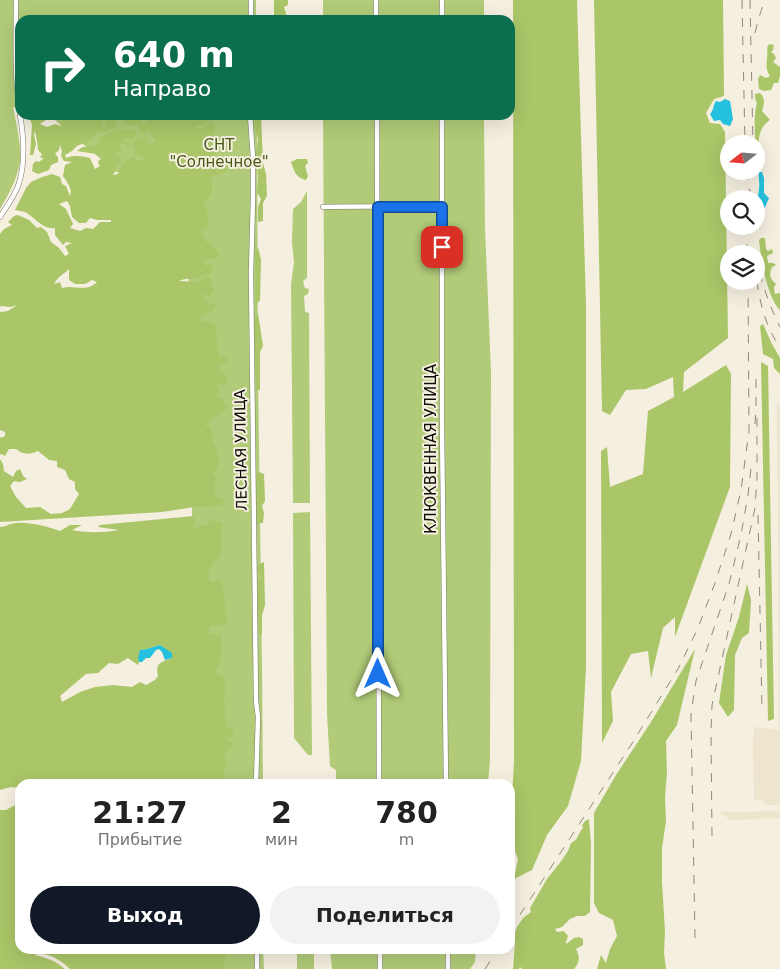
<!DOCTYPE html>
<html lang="ru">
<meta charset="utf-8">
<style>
:root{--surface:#fff;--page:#f2f2f2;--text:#222;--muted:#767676;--accent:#111827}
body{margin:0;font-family:"DejaVu Sans",sans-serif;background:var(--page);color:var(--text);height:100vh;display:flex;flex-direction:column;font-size:19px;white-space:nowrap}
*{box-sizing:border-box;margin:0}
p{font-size:16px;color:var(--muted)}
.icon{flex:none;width:28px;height:28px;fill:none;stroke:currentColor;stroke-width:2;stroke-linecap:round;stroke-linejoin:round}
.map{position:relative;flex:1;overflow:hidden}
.panel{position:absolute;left:15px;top:779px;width:500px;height:175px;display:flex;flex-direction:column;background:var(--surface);border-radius:15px;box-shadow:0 5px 20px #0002}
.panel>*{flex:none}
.guide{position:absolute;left:15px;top:15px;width:500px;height:105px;border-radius:15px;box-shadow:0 5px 20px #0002;background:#0b6e4f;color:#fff;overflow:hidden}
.needle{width:32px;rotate:253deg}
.buttons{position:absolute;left:720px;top:135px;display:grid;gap:10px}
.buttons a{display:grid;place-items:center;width:45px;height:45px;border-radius:50%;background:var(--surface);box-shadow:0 5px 20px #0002;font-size:25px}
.pin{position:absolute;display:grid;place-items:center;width:42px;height:42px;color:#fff;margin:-21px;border-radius:10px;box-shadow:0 2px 8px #0006}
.me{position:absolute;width:55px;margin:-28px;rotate:0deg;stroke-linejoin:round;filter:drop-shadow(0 0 4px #0008)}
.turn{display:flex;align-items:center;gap:18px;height:105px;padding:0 15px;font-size:22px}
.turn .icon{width:65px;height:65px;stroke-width:2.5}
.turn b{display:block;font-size:35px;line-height:42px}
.eta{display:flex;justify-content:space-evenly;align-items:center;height:85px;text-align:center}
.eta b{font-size:30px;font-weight:600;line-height:35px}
.primary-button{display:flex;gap:10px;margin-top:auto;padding:10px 15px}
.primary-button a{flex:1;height:58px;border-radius:30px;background:var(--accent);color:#fff;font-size:20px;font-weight:600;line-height:58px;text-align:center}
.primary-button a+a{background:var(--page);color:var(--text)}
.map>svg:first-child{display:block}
.built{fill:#ede5ce}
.green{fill:#b1cb78}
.forest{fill:#aac668;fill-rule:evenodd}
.water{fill:#24c0dd}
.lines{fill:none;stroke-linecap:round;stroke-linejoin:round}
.street-casing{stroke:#7b7669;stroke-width:5.5}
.street{stroke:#fff;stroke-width:4.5}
.rail{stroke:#8d897e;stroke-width:1;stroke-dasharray:9 9;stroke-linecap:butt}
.route-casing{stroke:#114b97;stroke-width:12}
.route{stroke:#1a73e8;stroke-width:9}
.labels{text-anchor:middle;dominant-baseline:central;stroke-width:4;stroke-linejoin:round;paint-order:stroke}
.park-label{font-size:15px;fill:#485916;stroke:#f5efe0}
.street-label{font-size:15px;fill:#0f0d08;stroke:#f5efe0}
</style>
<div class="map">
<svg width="780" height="969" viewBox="0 0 780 969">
<rect width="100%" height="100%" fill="#f5efe0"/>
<path class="built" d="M777,404L780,406V805H764L763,800H754L753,744L754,727L779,730Z
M780,811V818L731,820L718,812Z"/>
<path class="green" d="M0,0H256V20H20V107H13C16,122 22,147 20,162C17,179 9,194 0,209Z
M323,0H484V20H323Z
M49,115H257L258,372L262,670L263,784H196L187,174L116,172Z
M323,115H484L485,228L491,372L490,760L488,784H336V770L330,766L327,714Z
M307,191V278L303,281L305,288L309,289L308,294L304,296L305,312L309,313L310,503H293L291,285L294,262L292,242L293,209L301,202Z
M310,512L312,755H308L294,738L293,513Z
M198,949H263L264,969H198Z
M297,949H314V969H297Z
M330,949H476L475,962L470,969H332Z"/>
<path class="forest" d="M274,0H288V5L284,7L288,20H274Z
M513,0H577L586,305V667L581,761L568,806L547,835L532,870L514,879L518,859L510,839L514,760Z
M594,0H723L724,96L714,99L706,113L710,123L720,124L725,132L728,338L684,372L683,392L726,365L731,374L730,487L675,637V617L663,628L651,678L648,651L631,654L611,692L613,721L602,743L601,451L607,447L610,487L643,474L648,411L674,397L673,377L646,389L626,390L610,415L602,411Z
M769,44L774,45L773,50L771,52L774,54L776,58L773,62L780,67V76L778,83H774L771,90L764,91L759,89L758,79L760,75L766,78L770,76C763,66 769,58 767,48Z
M760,93C766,99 764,104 762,111L770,120C760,126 757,139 759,151L757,154C755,145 753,113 757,104L755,98V94Z
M29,115H46L47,116L46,120L40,124L47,127L55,124L61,126L63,120L61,115H104L101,125L104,126L107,119L115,120L117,124L114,129L104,132L99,130L96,133L89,141L77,146L72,151L65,155L66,158C74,155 81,156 90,158L95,169L100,166L98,163L99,160L105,157L96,154L77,151C86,143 89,149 98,145L101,137C115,130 120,129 136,131L135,138L130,140L123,137L125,142H130L129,146L124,144H119L122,151L115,154L122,158L120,162L115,164L117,168L113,175L118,174C121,166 124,160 134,157L136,161L143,160V157L133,153L136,149L132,144C137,139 141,137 148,138L146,142L150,145L156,141L155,138L151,136L150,132L147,131L146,134L141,132L137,125L128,126L121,120L119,115H134L132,120H140L142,124L149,123L145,120L144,115L138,117L137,115H208V118L206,123L195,127L196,130L204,127L211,123L215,125L214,134L208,136V141L213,142L215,157L219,158L218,162L212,164L214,169L218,171L227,167L226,172L211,177C213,193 213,194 202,206L207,208L208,224L206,230L200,231L206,242H213L211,245L218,251L219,255L215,259L210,258L204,262L207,267L211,264L213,269L211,274C206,274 202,276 197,278C191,279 185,278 179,281L201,282L205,276L210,277L211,285L215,290L209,297L204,293L203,298H206L208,305L213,302L216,306L213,310L200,317L201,321L209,322L216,325C217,336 216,347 220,358L226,357L228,363L224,365H218L219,369L225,374L227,381L223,386L217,384L219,390L216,396L221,399L227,408L221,414L211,418L210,421L204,426H209L213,433L212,440C217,447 220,458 218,466C218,467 214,473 213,474L219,480L214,484L216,498H222L224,503L221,506L216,505L210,507L201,506L162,512L0,522V459L3,464L4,471L13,477L16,471L20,469L23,476L27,479L20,482L14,481L10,486L16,497L26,508L40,507L51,514L62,513L70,509L79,494L75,489V482L69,479L65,470L57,467V461L49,460L38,451C29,455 24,455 16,449H9L5,456L1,454L0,455V436L1,438L5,436V432L1,430L0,431V312L8,311L17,305L10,307L1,306L0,308V234L4,229L12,225L8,222L14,216L18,215L29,220L37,228L41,227L47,232L51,242L59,248L65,256L69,254L65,246L72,243L66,242L63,245L55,235V228C44,230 36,219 27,213C24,211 19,211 15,210L26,188L31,182L42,177L52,174L60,177L62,184L66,186L70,196C73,189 67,182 63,176L65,165L72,162L64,161L61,156L62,151L60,145L59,150L55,154L58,157V162L51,165L49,170L38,174L32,171L33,164L36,161L39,162L44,158H40L42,154L38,150L37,141L35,131L34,135L36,144L33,155H30L32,125L29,116ZM67,201L70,206L72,217L79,223H86L90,218L97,220H111V222H100L93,229L86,228L80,231L70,228L73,224L66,209L59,204ZM69,269V280L75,284H85L92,280L97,282C87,293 74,284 62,288L60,282L54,284C58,276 63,275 69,269Z
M255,115H261L263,163L266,174L267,196L263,203V221L258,222V207L261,199L257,193L258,177L256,157L258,139L255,126Z
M297,159H307L308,163L305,166L308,176L306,180C296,178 294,171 291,162Z
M761,238H765L766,249L768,251L772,249L773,253L767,256L768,263H773L776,265L772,267C769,274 769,278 776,284L774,287L775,294L780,293V310C767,297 761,259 759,240Z
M258,247L261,260L260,301L256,303L255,254Z
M258,313L263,346L260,352V390H256L254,321Z
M763,324L771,342L780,358V374L774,368L773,359L763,354L760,326Z
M761,362L768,366L774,719L768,721Z
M259,472L264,474L265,501L262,506L264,513L263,523H257L256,475Z
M193,516L195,523L193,528L208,524L210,520L222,523V552L209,569V581H222L227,624L210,626L209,633L221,635C221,648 222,661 215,673L223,676L226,688L223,691L227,692L224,696L226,727L233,731V737L230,738L225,736V739L233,744L230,750L224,753L227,763L224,768L225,779L224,784H20V949H226L224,969H70C62,961 46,950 34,955C45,957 56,961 65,969H0V810H6L17,804L19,788L11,787L0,790V527C6,527 10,523 16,523C31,522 45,526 60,531L70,525H82L72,530C87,533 103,533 119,530L98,527L100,525ZM160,645L172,658C160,662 155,664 158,676L155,680L146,685L140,682L132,687L113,685L95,687L80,692L62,702L60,696L86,674L98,673L109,663L118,664L128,658L138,665C140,661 139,655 140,650L147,649Z
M264,562L265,605L262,615V634L259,635L257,593L259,589L257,583L261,577L257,571L259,564Z
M747,584L751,600L749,633L742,638L735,655L734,710L728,717L719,703L726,655L739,617Z
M695,649L677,725L666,741L667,773L665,797L666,821L662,848V882L665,932L664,953L666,969H597L601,955L606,963L610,949L617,936L613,920L599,913L594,903V813L616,775L651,722Z
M589,819L591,844L590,912L585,916H577L570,919L562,927L555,929L557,932L564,931L568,936L566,942V944L574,938L579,937L583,939V945L576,949C580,957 580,962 574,969H522L520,967L519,969H513L515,944L514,935L517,927L523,918L531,912L530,908L547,879L559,864L568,851L571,843C580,838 577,834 583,828L582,825L585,821Z"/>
<path class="water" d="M725,99L730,101L733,119L730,126L723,124L720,120L714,121L710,114C714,110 713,105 716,101L720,102Z
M759,172H762L764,178V193L769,198L762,214H758C756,205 758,198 759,189C760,183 758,177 759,172Z
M160,645L172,653V658L165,660L162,652L159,649L156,650L150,658H146L142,662H139L138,658L140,650L147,649Z"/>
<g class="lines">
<defs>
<path id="street" d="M16,0C16,37 14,75 20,112
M376,0V20
M442,0V20
M251,20V0
M250,115L253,158V198L251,273L256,701L258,717L256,784
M377,115L379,784
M442,115V426L446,784
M323,207C363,206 403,207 442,207
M0,217C6,207 14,197 18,186C26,164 24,138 20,115
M257,949V969
M448,949V969
M380,969V949"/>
</defs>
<use href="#street" class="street-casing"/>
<use href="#street" class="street"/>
<path class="rail" d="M742,0L745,144
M750,0L753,144
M755,33L759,17L765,0
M747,171L751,199
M747,226V254
M756,255C761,281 768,303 780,327
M757,281C760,304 766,328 780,347
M755,424L756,407V379
M758,515L762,710
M712,836L711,731L712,705L755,508L757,477V416
M510,930L631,745L678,669L698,628L715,583L731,534L741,490L749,431L748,281
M695,938L691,713L696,681L729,584L741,535L748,495L751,468
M485,969L498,949"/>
</g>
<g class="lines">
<defs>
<path id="route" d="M378,674V207H442V247"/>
</defs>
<use href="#route" class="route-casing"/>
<use href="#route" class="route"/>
</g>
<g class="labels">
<g class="park-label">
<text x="219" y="145">СНТ<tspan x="219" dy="17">"Солнечное"</tspan></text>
</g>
<g class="street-label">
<text transform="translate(431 449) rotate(-90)">КЛЮКВЕННАЯ УЛИЦА</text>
<text transform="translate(241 450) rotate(-91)">ЛЕСНАЯ УЛИЦА</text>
</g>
</g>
</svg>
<div class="buttons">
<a><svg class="needle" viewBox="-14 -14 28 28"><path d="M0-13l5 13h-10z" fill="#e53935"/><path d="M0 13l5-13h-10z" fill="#767676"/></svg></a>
<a><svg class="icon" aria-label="search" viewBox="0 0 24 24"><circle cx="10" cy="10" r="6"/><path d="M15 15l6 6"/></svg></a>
<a><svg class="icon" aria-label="layers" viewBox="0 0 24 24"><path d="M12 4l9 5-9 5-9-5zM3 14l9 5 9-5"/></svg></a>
</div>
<div class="pin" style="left:442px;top:247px;background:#d93025"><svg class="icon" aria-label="arrive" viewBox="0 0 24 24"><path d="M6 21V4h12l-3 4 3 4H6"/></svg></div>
<svg class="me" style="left:378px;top:674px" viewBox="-20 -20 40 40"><path d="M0-17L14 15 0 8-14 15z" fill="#1a73e8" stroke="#fff" stroke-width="4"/></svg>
<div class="guide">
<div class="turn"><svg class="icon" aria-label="right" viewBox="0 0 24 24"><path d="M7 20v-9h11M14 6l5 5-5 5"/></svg><div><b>640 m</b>Направо</div></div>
</div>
<section class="panel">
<div class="eta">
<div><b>21:27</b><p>Прибытие</p></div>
<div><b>2</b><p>мин</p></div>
<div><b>780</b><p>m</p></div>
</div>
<div class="primary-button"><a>Выход</a><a>Поделиться</a></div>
</section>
</div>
